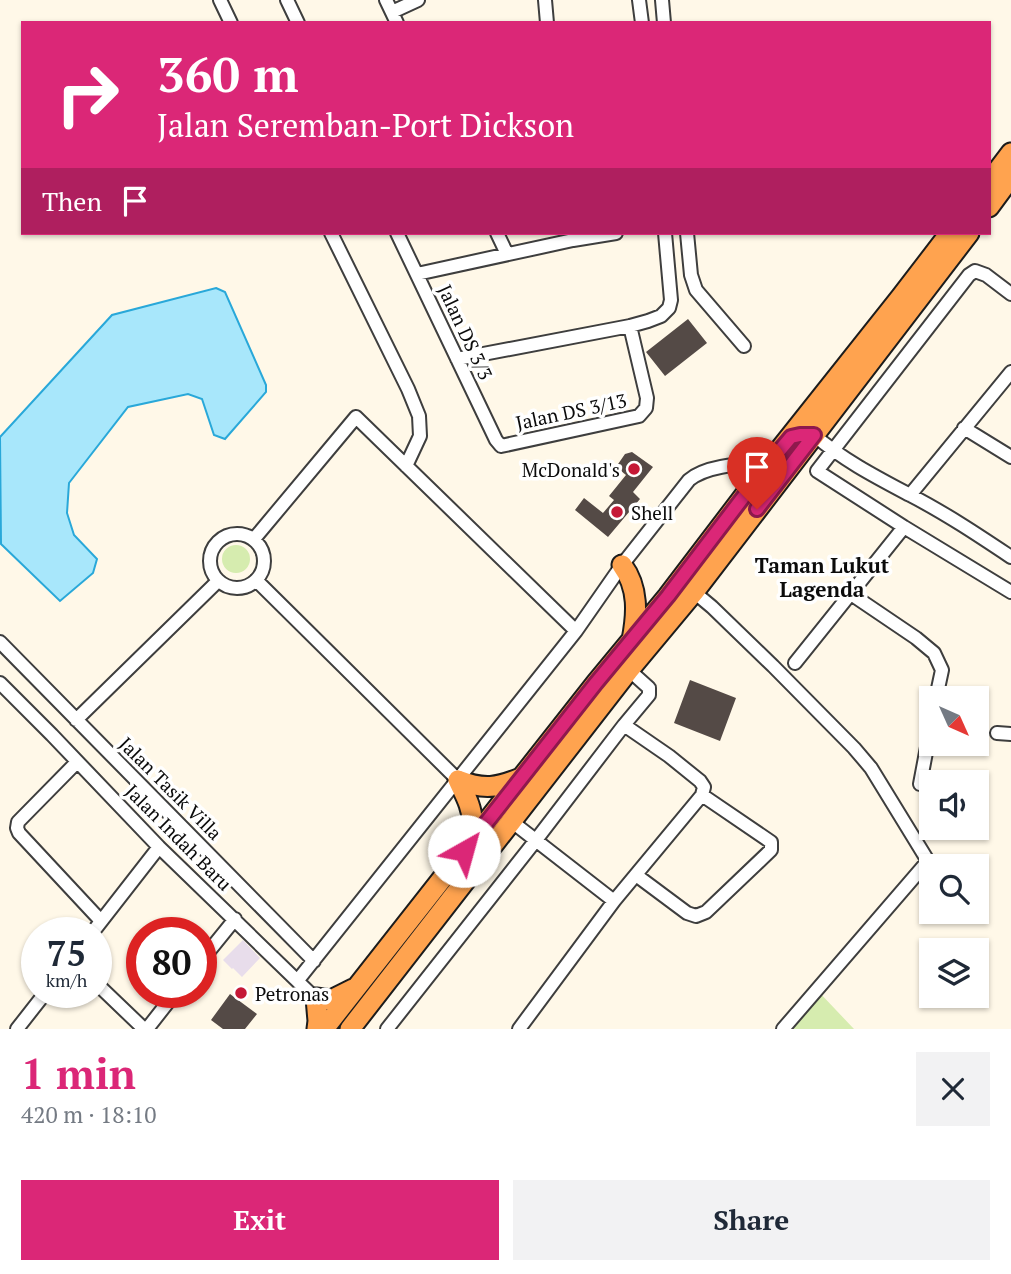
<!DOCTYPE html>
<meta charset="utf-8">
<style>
:root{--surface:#fff;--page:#f2f2f3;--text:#1f2937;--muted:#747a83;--accent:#db2777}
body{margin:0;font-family:"PT Serif",serif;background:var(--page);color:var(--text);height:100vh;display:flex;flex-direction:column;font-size:26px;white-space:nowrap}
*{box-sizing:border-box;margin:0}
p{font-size:23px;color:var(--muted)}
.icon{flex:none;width:38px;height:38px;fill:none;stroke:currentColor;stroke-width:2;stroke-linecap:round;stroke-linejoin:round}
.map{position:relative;height:1029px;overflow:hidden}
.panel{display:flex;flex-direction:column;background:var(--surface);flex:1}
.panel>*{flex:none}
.top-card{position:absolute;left:21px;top:21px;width:970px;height:214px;border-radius:0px;box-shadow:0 2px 5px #0004;background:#db2777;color:#fff;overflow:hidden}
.needle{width:46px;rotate:135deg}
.buttons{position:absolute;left:919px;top:686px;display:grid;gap:14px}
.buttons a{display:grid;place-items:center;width:70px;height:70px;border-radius:0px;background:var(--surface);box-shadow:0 2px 5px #0004;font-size:35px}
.speed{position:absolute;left:21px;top:917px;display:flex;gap:14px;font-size:35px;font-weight:700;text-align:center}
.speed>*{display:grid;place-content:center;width:91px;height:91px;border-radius:50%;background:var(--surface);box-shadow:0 2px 5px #0004;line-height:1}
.speed small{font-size:18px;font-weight:400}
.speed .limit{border:10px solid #d22;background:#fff;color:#111}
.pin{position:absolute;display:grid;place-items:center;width:60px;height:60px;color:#fff;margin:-72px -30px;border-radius:50% 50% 50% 0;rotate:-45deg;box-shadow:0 0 7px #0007}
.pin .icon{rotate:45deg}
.me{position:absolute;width:77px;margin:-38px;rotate:38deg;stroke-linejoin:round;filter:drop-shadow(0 0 5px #0008)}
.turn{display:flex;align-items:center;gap:24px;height:147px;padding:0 21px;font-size:32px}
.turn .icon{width:91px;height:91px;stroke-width:2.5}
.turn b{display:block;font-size:49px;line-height:60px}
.then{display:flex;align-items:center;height:66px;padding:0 21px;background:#0003;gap:14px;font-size:26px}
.round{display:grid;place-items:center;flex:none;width:74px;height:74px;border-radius:0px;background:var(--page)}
.headline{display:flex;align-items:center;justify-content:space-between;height:119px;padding:0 21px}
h1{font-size:42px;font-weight:700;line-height:52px;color:var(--accent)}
.button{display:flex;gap:14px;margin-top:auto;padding:14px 21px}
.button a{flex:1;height:80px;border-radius:0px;background:var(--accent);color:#fff;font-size:28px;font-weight:700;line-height:80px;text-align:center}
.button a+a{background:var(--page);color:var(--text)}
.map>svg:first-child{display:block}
.industrial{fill:#e8ddeb}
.green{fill:#d6ecaf}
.water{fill:#a8e7fb;stroke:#29a8d9;stroke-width:2}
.building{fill:#544a46}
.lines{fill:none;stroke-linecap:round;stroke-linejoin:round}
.minor-casing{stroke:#3e3e3e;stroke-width:16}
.trunk-casing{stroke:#1c1c1c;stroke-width:23}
.minor{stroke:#fff;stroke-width:12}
.trunk{stroke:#ffa34f;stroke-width:19}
.route-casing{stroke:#8e194d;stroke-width:18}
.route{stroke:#db2777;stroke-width:12}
.poi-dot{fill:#c51836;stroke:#fff;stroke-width:2.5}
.labels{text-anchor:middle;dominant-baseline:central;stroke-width:7;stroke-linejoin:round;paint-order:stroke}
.street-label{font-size:19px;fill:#0b0b0b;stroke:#fff}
.poi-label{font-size:19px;fill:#0b0b0b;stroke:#fff;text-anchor:start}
.neighbourhood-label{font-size:21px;font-weight:bold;fill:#0b0b0b;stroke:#fff}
</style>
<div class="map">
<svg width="1011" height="1029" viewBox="0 0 1011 1029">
<rect width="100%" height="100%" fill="#fff8e8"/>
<path class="industrial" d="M243,940L260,958L242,977L233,968L232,969L223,960Z"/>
<path class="green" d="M222 559a14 14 0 1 1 28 0a14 14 0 1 1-28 0Z
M817,990L854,1029H781Z"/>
<path class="water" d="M216,288L225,292L266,385V392L225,439L214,435L202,399L188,394L128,407L69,483L67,513L74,535L97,559L93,573L60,601L1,544L0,437L112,315Z"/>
<path class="building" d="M688,319L707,343L665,376L646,352Z
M632,452L653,467L633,492L640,499L608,537L575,510L584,498L603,513L614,500L609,496L626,475L616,467L625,454Z
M690,680L736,698L720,741L674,723Z
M230,994L257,1014L245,1029H223L211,1020Z"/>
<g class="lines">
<defs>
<path id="minor" d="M220,0L231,23
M287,0L298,23
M386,0L397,23
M545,0L547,23
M639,0L642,23
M662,0L664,23
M392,12L418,0
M331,233L408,389L419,416L420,436L406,466
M397,233L496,440L501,446L639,416L646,408L647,398L630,326
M497,233L507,254
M687,233L691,275L696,290L744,346
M417,274L573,240L616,233
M1011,294L986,275L975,271L969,275L817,471L904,527L1011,592
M457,359L630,326L648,321L661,316L669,308L671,300L665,233
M964,428L1011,457
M814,435C843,460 876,477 910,495C945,513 978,535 1011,557
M910,495L1011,372
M210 561a27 27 0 1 1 54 0a27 27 0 1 1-54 0Z
M254,539L356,417L576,631
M256,580L458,780
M694,592L712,607L773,666L854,748L871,768L928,861L783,1029
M851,594L916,638L934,653L942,670L936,698
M0,642L314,961
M795,663L904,527
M0,683L52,735L159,847L319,1002
M76,720L218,581
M997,733L1011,734
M77,762L18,822L17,828L19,833L101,921
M920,784L931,726
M511,821L614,901
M636,875L687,913L696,916L706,912L771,850V842L702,795
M92,933L159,847
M201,961L235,919
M298,980L576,631L622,565L689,480C708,464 746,464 770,462
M96,983L144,1029
M17,1029L46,992
M147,1029L176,992
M387,1029L536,840L624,725L649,695V688L629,670
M519,1029L614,901L702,795L704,787L700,781L669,756L624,725"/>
<path id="trunk" d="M989,182L1011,153
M989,207L1011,177
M622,565C639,588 637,614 632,640
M458,780C464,793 473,808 472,823C472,830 468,838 466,845
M458,780C484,790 497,788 523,777
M317,1029L318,1021L316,998L331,1000L353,989
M324,1029L596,683L668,596L770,462L901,297L950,233
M350,1029L629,670L694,592L969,233"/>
</defs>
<use href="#minor" class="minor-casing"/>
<use href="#trunk" class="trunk-casing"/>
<use href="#minor" class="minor"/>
<use href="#trunk" class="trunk"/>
</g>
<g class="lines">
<defs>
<path id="route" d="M464,851L596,683L668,596L770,462L791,437L800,435H814L757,509"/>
</defs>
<use href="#route" class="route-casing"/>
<use href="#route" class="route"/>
</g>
<g class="poi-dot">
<circle cx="634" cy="469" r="7"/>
<circle cx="617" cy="512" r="7"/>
<circle cx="241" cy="993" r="7"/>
</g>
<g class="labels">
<g class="street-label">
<text transform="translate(466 332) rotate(65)">Jalan DS 3/3</text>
<text transform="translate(571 411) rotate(-12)">Jalan DS 3/13</text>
<text transform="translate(171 788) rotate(45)">Jalan Tasik Villa</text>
<text transform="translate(179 837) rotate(45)">Jalan Indah Baru</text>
</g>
<g class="poi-label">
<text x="620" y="469" text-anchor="end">McDonald's</text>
<text x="631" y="512">Shell</text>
<text x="255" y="993">Petronas</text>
</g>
<g class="neighbourhood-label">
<text x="822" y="565">Taman Lukut<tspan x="822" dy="24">Lagenda</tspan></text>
</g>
</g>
</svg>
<div class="buttons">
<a><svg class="needle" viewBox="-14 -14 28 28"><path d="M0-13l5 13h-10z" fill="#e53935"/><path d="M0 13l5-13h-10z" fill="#747a83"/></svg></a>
<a><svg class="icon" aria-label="sound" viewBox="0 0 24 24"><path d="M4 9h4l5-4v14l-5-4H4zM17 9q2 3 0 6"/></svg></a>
<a><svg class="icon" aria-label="search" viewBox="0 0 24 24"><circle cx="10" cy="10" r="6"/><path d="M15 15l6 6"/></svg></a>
<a><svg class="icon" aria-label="layers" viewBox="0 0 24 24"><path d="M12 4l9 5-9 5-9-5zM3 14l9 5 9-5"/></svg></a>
</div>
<div class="speed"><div>75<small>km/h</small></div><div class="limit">80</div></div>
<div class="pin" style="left:757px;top:509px;background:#d93025"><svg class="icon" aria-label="arrive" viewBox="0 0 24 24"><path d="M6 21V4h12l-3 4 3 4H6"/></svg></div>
<svg class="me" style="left:464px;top:851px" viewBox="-20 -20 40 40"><circle r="19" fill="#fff"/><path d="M0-13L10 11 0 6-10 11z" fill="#db2777"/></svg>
<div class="top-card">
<div class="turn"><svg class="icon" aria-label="right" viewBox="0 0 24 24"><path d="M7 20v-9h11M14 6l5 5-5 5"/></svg><div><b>360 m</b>Jalan Seremban-Port Dickson</div></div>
<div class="then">Then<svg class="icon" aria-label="arrive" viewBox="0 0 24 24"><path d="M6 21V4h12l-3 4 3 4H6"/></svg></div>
</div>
</div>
<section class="panel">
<div class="headline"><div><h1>1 min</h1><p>420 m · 18:10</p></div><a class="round"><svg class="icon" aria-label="close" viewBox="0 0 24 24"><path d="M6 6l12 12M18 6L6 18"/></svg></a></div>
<div class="button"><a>Exit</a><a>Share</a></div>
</section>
